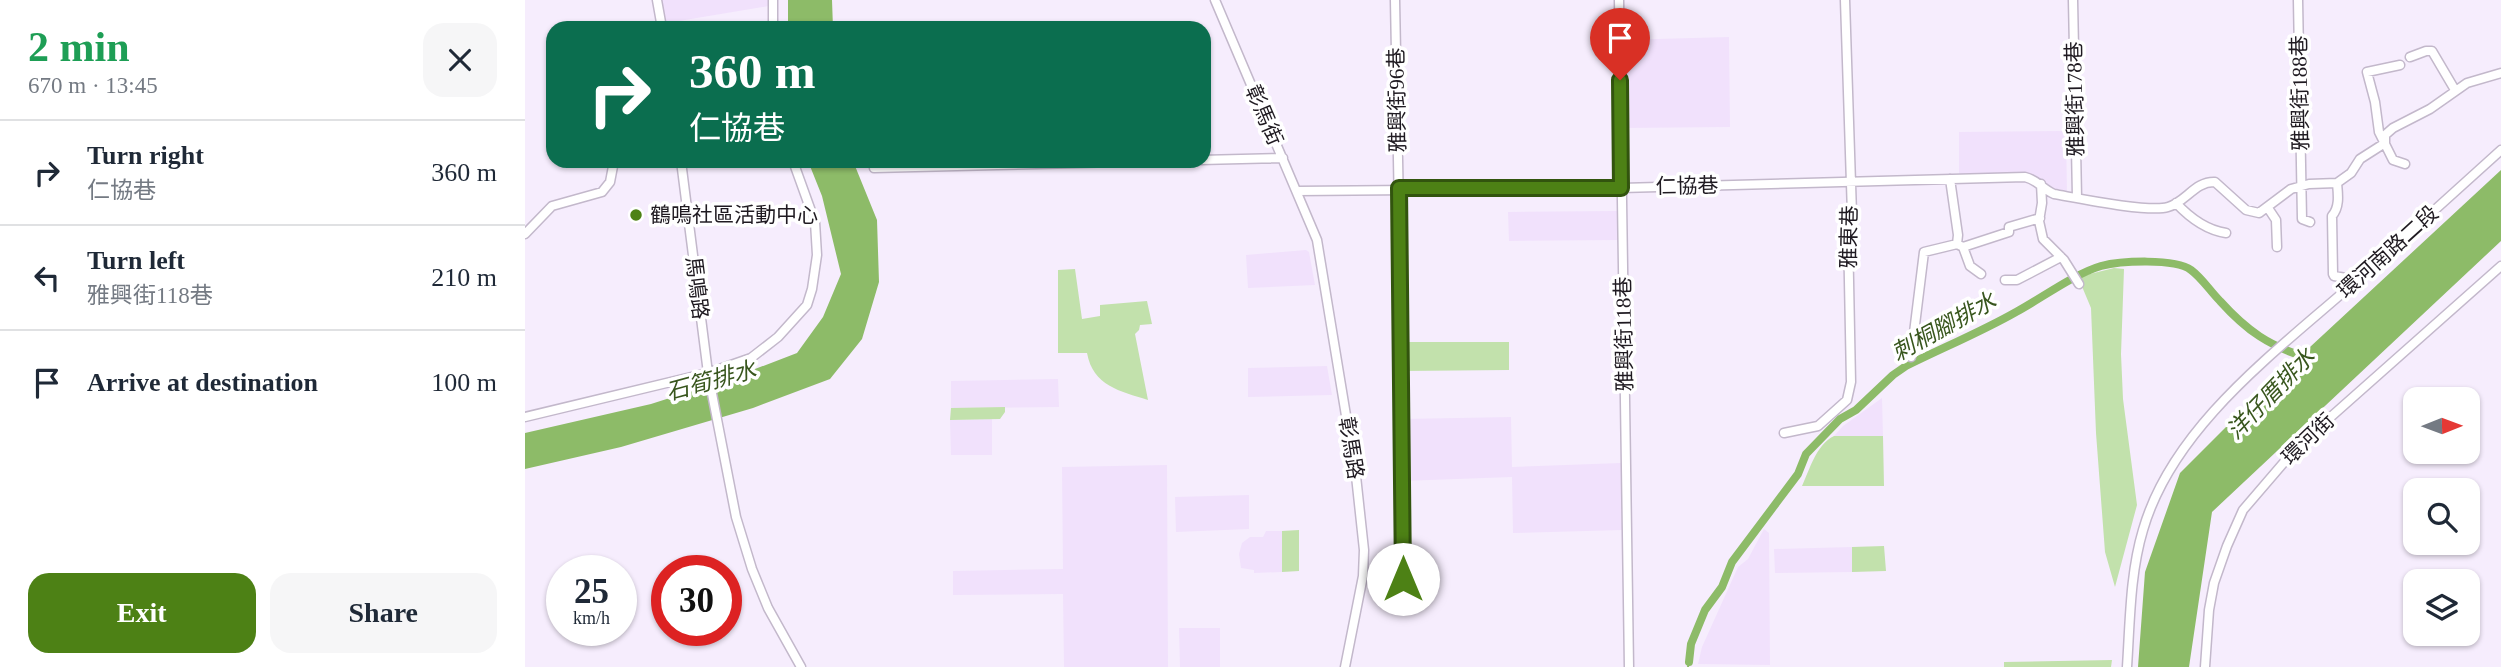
<!DOCTYPE html>
<meta charset="utf-8">
<style>
:root{--surface:#fff;--page:#f6f6f7;--text:#1f2937;--muted:#747a83;--line:#e0e1e3;--accent:#4d8115}
body{margin:0;font-family:"Times New Roman","Noto Sans TC",serif;background:var(--page);color:var(--text);height:100vh;display:flex;flex-direction:column;font-size:26px;white-space:nowrap}
*{box-sizing:border-box;margin:0}
p{font-size:23px;color:var(--muted)}
.icon{flex:none;width:38px;height:38px;fill:none;stroke:currentColor;stroke-width:2;stroke-linecap:round;stroke-linejoin:round}
.map{position:relative;flex:1;overflow:hidden}
.side{display:flex;flex-direction:column;background:var(--surface);width:525px}
.side>*{flex:none}
.hud{position:absolute;left:21px;top:21px;width:665px;height:147px;border-radius:21px;box-shadow:0 2px 5px #0004;background:#0b6e4f;color:#fff;overflow:hidden}
.needle{width:46px;rotate:89deg}
.controls{position:absolute;left:1878px;top:387px;display:grid;gap:14px}
.controls a{display:grid;place-items:center;width:77px;height:77px;border-radius:14px;background:var(--surface);box-shadow:0 2px 5px #0004;font-size:35px}
.speed{position:absolute;left:21px;top:555px;display:flex;gap:14px;font-size:35px;font-weight:700;text-align:center}
.speed>*{display:grid;place-content:center;width:91px;height:91px;border-radius:50%;background:var(--surface);box-shadow:0 2px 5px #0004;line-height:1}
.speed small{font-size:18px;font-weight:400}
.speed .limit{border:10px solid #d22;background:#fff;color:#111}
.pin{position:absolute;display:grid;place-items:center;width:60px;height:60px;color:#fff;margin:-72px -30px;border-radius:50% 50% 50% 0;rotate:-45deg;box-shadow:0 0 7px #0007}
.pin .icon{rotate:45deg}
.me{position:absolute;width:77px;margin:-38px;rotate:0deg;stroke-linejoin:round;filter:drop-shadow(0 0 5px #0008)}
.turn{display:flex;align-items:center;gap:24px;height:147px;padding:0 28px;font-size:32px}
.turn .icon{width:91px;height:91px;stroke-width:2.5}
.turn b{display:block;font-size:49px;line-height:60px}
.round{display:grid;place-items:center;flex:none;width:74px;height:74px;border-radius:21px;background:var(--page)}
.overview{display:flex;align-items:center;justify-content:space-between;height:119px;padding:0 28px}
h1{font-size:42px;font-weight:700;line-height:52px;color:#1e9e55}
.cta{display:flex;gap:14px;margin-top:auto;padding:14px 28px}
.cta a{flex:1;height:80px;border-radius:21px;background:var(--accent);color:#fff;font-size:28px;font-weight:700;line-height:80px;text-align:center}
.cta a+a{background:var(--page);color:var(--text)}
ul{padding:0;list-style:none}
li{display:flex;align-items:center;gap:21px;height:105px;padding:0 28px;border-top:2px solid var(--line)}
li div{flex:1}
li b{display:block;font-size:26px}
li em{font-style:normal}
main{display:flex;flex:1;min-height:0}
.map>svg:first-child{display:block}
.built{fill:#f1e1fc}
.green{fill:#c2e1ac}
.water{fill:#8dbb68}
.lines{fill:none;stroke-linecap:round;stroke-linejoin:round}
.stream{stroke:#8dbb68;stroke-width:2}
.canal{stroke:#8dbb68;stroke-width:8}
.minor-casing{stroke:#c3b8cb;stroke-width:11}
.minor{stroke:#fff;stroke-width:8}
.route-casing{stroke:#32540e;stroke-width:18}
.route{stroke:#4d8115;stroke-width:12}
.poi-dot{fill:#4d8115;stroke:#fff;stroke-width:2.5}
.labels{text-anchor:middle;dominant-baseline:central;stroke-width:7;stroke-linejoin:round;paint-order:stroke}
.street-label{font-size:21px;fill:#1f1a21;stroke:#fff}
.poi-label{font-size:21px;fill:#1f1a21;stroke:#fff;text-anchor:start}
.water-label{font-size:23px;font-style:italic;fill:#38561d;stroke:#fff}
</style>
<main>
<section class="side">
<div class="overview"><div><h1>2 min</h1><p>670 m · 13:45</p></div><a class="round"><svg class="icon" aria-label="close" viewBox="0 0 24 24"><path d="M6 6l12 12M18 6L6 18"/></svg></a></div>
<ul>
<li><svg class="icon" aria-label="right" viewBox="0 0 24 24"><path d="M7 20v-9h11M14 6l5 5-5 5"/></svg><div><b>Turn right</b><p>仁協巷</p></div><em>360 m</em></li>
<li><svg class="icon" aria-label="left" viewBox="0 0 24 24"><path d="M17 20v-9H6M10 6l-5 5 5 5"/></svg><div><b>Turn left</b><p>雅興街118巷</p></div><em>210 m</em></li>
<li><svg class="icon" aria-label="arrive" viewBox="0 0 24 24"><path d="M6 21V4h12l-3 4 3 4H6"/></svg><div><b>Arrive at destination</b></div><em>100 m</em></li>
</ul>
<div class="cta"><a>Exit</a><a>Share</a></div>
</section>
<div class="map">
<svg width="1976" height="667" viewBox="0 0 1976 667">
<rect width="100%" height="100%" fill="#f6edfd"/>
<path class="built" d="M133,0H244V6L136,24Z
M1204,37L1205,127L1097,128L1095,40Z
M1541,131L1542,195H1528L1504,179L1434,180V132Z
M1092,211L1093,240L984,241L983,212Z
M781,250L784,252L790,285L723,288L721,255Z
M802,366L807,395L723,397V368Z
M533,379L534,407L426,408V381Z
M1357,398L1358,436H1309L1318,426Z
M986,417L987,467L1096,463L1097,530L988,533L987,477L877,481V419Z
M467,419V455H426L425,420Z
M642,465L643,667H539L538,594L428,595V571L538,569L537,467Z
M724,495V529L651,532L650,497Z
M1239,529L1244,533L1245,665L1173,664L1177,647L1213,567L1223,559Z
M741,531H757V572L729,573V570L716,568L714,554L717,543L725,537H738Z
M1327,547V572L1250,573L1249,549Z
M654,628H695V667H655Z"/>
<path class="green" d="M983,180H1090L1089,186H983Z
M1589,268L1599,269L1596,354L1598,399L1612,505L1590,587L1580,552L1571,433L1566,308L1553,277Z
M550,269L557,319L575,316V305L622,301L627,324L615,325L614,330L610,334L623,400C595,391 568,386 562,353H533V270Z
M876,342H984V370L876,371Z
M480,407V412L475,419L425,420L426,408Z
M1309,436H1358L1359,486H1277C1285,469 1291,445 1309,436Z
M774,530V571L757,572V531Z
M1359,546L1361,571L1327,572V547Z
M1587,660L1586,667H1479V662Z"/>
<path class="water" d="M263,0H307L308,28H263Z
M283,161H328L352,220L354,282L337,339L305,379L228,408L96,447L0,469V433L126,404L204,379L272,353L298,317L316,274L297,196Z
M1976,170V241L1687,512L1664,667H1613L1620,572L1655,473L1730,398Z"/>
<g class="lines">
<path class="stream" d="M1163,667L1164,662"/>
<path class="canal" d="M1164,662L1166,644L1180,610L1197,587L1207,562L1273,474L1281,454L1315,419L1331,410L1368,375L1381,366C1417,348 1456,332 1491,312C1517,298 1549,274 1576,266C1595,261 1650,258 1666,270C1677,278 1685,291 1695,301C1722,331 1744,346 1783,358"/>
<defs>
<path id="minor" d="M132,0L137,28
M248,0V28
M690,0L792,240L831,476L839,550L838,576L820,667
M870,0L879,477L878,579
M1094,0L1104,667
M1548,0L1552,197
M1773,0L1777,219L1785,222
M1885,57L1901,51H1907L1930,90
M1875,65L1842,72L1850,102L1854,132L1868,160L1880,164
M156,161L183,373L211,517L227,569L243,608L276,667
M349,168L758,158
M1812,183C1813,194 1815,207 1807,216L1808,274L1809,276L1821,278L1828,284
M1516,184L1517,203L1514,221L1518,239L1539,260L1554,284
M772,191L1096,188L1500,177C1513,180 1517,189 1529,194C1552,198 1624,213 1643,207C1661,202 1670,181 1690,182L1721,210L1734,213L1766,189L1784,184L1812,183L1826,173L1835,159L1860,143V135L1868,128L1905,109L1942,83L1976,73
M1651,203C1665,218 1681,230 1701,233
M1743,208L1751,220L1752,247
M0,234L27,206L77,192L85,182L89,161
M1432,244L1438,247L1484,232V227L1515,218
M1438,247L1445,266L1456,274
M1480,280H1492L1536,257
M1386,357L1399,252L1432,244L1433,235L1425,179
M0,417L183,373L226,358L253,337L282,305L287,289L292,255L290,222L268,161
M1259,433L1293,426L1322,400L1326,382L1323,231L1327,214L1320,0
M1602,667C1605,622 1605,573 1618,530C1648,426 1752,351 1830,282C1879,238 1927,194 1976,150
M1680,667L1684,610L1689,583L1702,546L1718,510L1773,446L1976,266"/>
</defs>
<use href="#minor" class="minor-casing"/>
<use href="#minor" class="minor"/>
</g>
<g class="lines">
<defs>
<path id="route" d="M878,579L874,188H1096L1095,80"/>
</defs>
<use href="#route" class="route-casing"/>
<use href="#route" class="route"/>
</g>
<circle class="poi-dot" cx="111" cy="215" r="7"/>
<g class="labels">
<g class="street-label">
<text transform="translate(1775 93) rotate(-91)">雅興街188巷</text>
<text transform="translate(1550 99) rotate(-91)">雅興街178巷</text>
<text transform="translate(872 100) rotate(-91)">雅興街96巷</text>
<text transform="translate(739 115) rotate(67)">彰馬街</text>
<text transform="translate(1162 186) rotate(-1)">仁協巷</text>
<text transform="translate(1324 237) rotate(-89)">雅東巷</text>
<text transform="translate(1863 252) rotate(-42)">環河南路二段</text>
<text transform="translate(172 288) rotate(83)">馬鳴路</text>
<text transform="translate(1099 334) rotate(-91)">雅興街118巷</text>
<text transform="translate(1783 439) rotate(-44)">環河街</text>
<text transform="translate(826 448) rotate(81)">彰馬路</text>
</g>
<g class="poi-label">
<text x="125" y="215">鶴鳴社區活動中心</text>
</g>
<g class="water-label">
<text transform="translate(1419 327) rotate(-29)">刺桐腳排水</text>
<text transform="translate(186 381) rotate(-15)">石筍排水</text>
<text transform="translate(1746 394) rotate(-46)">洋仔厝排水</text>
</g>
</g>
</svg>
<div class="controls">
<a><svg class="needle" viewBox="-14 -14 28 28"><path d="M0-13l5 13h-10z" fill="#e53935"/><path d="M0 13l5-13h-10z" fill="#747a83"/></svg></a>
<a><svg class="icon" aria-label="search" viewBox="0 0 24 24"><circle cx="10" cy="10" r="6"/><path d="M15 15l6 6"/></svg></a>
<a><svg class="icon" aria-label="layers" viewBox="0 0 24 24"><path d="M12 4l9 5-9 5-9-5zM3 14l9 5 9-5"/></svg></a>
</div>
<div class="speed"><div>25<small>km/h</small></div><div class="limit">30</div></div>
<div class="pin" style="left:1095px;top:80px;background:#d93025"><svg class="icon" aria-label="arrive" viewBox="0 0 24 24"><path d="M6 21V4h12l-3 4 3 4H6"/></svg></div>
<svg class="me" style="left:878px;top:579px" viewBox="-20 -20 40 40"><circle r="19" fill="#fff"/><path d="M0-13L10 11 0 6-10 11z" fill="#4d8115"/></svg>
<div class="hud">
<div class="turn"><svg class="icon" aria-label="right" viewBox="0 0 24 24"><path d="M7 20v-9h11M14 6l5 5-5 5"/></svg><div><b>360 m</b>仁協巷</div></div>
</div>
</div>
</main>
